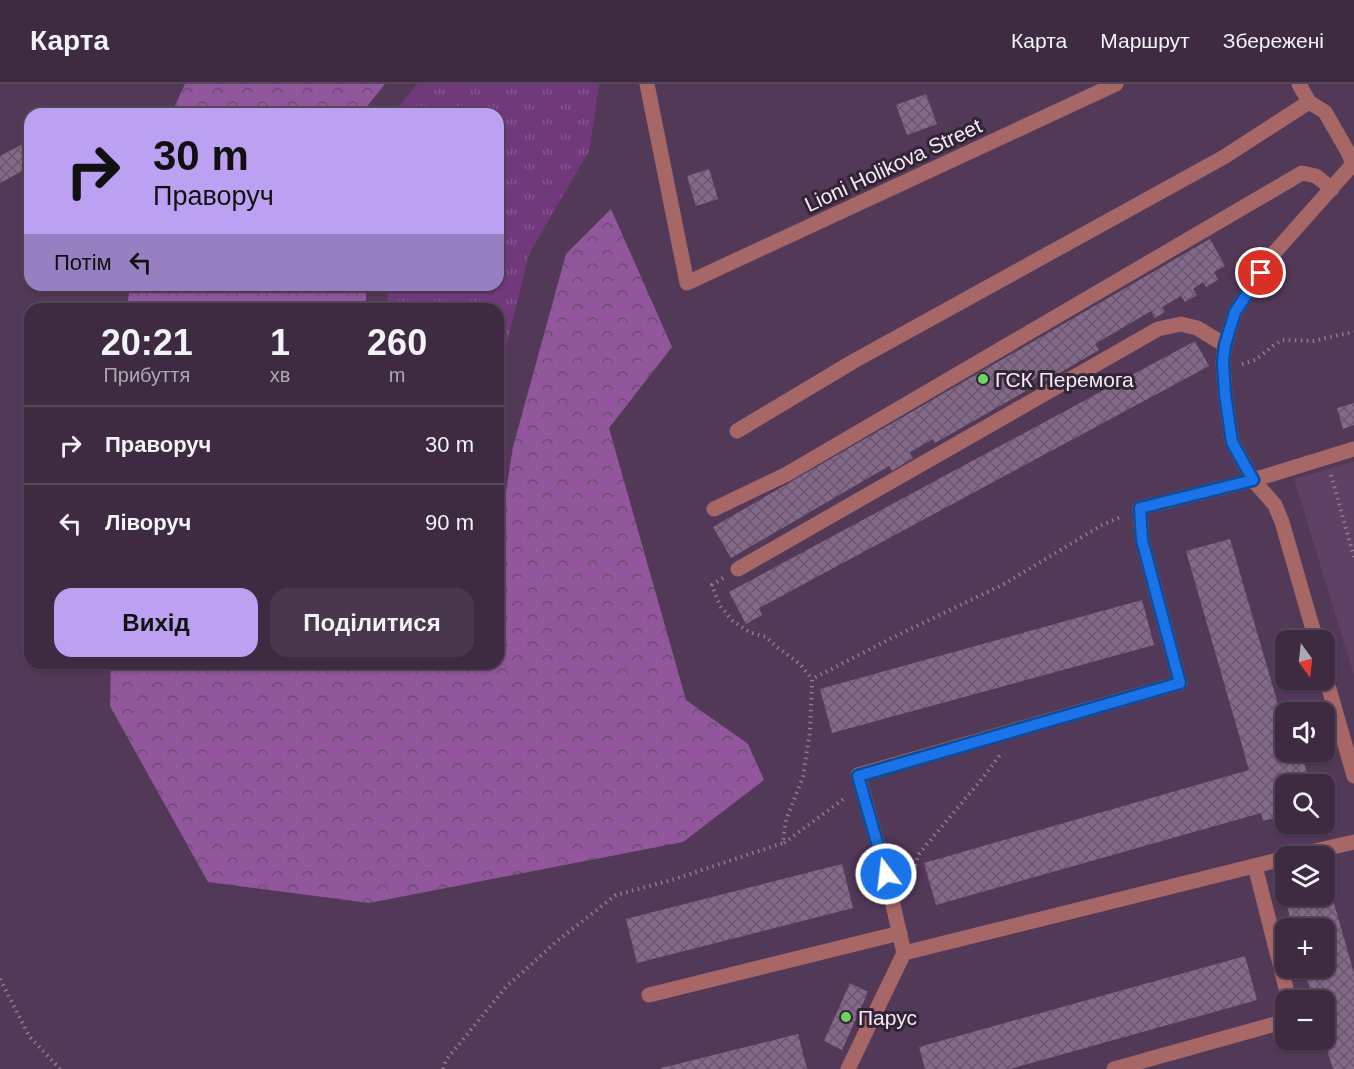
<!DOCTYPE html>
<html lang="uk">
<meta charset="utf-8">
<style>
:root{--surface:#3e2b42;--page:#49374d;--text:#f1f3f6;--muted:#ada7b2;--line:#57475b;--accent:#bca0f2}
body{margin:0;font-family:Arial,sans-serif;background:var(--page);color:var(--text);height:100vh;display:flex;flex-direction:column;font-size:22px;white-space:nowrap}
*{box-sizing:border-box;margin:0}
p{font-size:20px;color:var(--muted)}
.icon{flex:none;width:33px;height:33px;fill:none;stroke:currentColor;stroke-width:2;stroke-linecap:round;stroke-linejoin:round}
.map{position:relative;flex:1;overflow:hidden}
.drawer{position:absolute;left:24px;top:219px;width:480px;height:366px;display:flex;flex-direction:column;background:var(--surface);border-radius:18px;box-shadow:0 2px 4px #0004,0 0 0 2px var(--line)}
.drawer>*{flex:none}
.hud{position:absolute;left:24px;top:24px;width:480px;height:183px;border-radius:18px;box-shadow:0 2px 4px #0004,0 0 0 2px var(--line);background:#bca0f2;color:#111;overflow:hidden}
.needle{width:39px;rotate:165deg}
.controls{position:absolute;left:1275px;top:546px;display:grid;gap:12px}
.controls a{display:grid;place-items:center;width:60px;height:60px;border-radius:12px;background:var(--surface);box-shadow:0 2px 4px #0004,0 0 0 2px var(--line);font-size:30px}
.pin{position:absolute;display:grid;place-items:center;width:51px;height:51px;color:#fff;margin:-26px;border:3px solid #fff;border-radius:50%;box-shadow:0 2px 6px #0007}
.me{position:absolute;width:66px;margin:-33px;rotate:345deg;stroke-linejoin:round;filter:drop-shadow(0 0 4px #0008)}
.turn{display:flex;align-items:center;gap:21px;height:126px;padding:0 30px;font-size:27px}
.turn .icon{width:78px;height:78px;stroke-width:2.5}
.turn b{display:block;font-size:42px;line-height:51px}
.then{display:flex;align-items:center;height:57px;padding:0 30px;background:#0003;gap:12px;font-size:22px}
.eta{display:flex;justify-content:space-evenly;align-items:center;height:102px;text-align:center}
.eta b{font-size:36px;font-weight:700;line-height:42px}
.button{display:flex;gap:12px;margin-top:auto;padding:12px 30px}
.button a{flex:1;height:69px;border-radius:18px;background:var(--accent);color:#111;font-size:24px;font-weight:700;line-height:69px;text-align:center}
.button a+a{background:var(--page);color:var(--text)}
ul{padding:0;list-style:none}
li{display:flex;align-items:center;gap:18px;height:78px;padding:0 30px;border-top:2px solid var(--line)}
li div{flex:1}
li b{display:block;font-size:22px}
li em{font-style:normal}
header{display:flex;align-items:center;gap:36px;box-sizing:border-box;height:84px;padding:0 30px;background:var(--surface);border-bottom:2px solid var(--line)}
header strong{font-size:28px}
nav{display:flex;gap:33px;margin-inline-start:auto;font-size:21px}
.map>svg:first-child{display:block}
.built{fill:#604166}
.grass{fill:url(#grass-tufts)}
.forest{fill:url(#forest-crowns)}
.building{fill:url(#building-cross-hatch)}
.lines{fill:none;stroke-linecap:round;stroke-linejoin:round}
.path{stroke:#917a95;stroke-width:4;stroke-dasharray:1.5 4.5;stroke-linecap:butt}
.minor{stroke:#a66766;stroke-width:15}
.route-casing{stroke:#114b97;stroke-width:15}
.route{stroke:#1a73e8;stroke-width:10}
.poi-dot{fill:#6fd360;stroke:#312534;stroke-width:2}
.labels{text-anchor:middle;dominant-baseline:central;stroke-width:6;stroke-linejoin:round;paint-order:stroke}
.street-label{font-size:21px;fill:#f8e7fb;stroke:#312534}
.poi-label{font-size:21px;fill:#f8e7fb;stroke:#312534;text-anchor:start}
</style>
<header>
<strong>Карта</strong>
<nav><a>Карта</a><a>Маршрут</a><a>Збережені</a></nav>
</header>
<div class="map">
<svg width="1354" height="985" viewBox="0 0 1354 985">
<defs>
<pattern id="grass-tufts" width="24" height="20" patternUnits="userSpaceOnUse" patternTransform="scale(1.5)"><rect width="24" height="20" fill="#71397c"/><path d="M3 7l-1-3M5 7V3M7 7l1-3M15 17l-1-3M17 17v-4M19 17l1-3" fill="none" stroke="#865690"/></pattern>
<pattern id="forest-crowns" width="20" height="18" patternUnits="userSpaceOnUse" patternTransform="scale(1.5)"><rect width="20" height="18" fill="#91569b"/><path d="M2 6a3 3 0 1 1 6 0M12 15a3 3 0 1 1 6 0" fill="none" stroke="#6a4d6f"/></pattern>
<pattern id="building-cross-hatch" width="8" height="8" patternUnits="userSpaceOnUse" patternTransform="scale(1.5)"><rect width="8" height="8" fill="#85698b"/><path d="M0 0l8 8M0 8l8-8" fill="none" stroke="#68576b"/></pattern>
</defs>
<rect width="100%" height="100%" fill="#533958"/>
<path class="built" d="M1354,378V591L1294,395Z"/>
<path class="grass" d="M417,0H599L589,67L529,170L498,295V225H388L387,201H498V30H393Z"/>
<path class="forest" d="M185,0H385L361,30H171Z
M611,125L672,263L609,344L686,616L748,660L764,696L683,758L369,819L208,798L110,622L111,579H498V459L513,363L566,170Z
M130,201H366V225H127Z"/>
<path class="building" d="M926,10L937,40L907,51L896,21Z
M23,60L30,74V83L0,99V72Z
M709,85L718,115L696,122L687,92Z
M1210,155L1225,182L1214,188L1218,196L1206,203L1203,198L1193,205L1197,211L1185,218L1181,212L1162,223L1165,228L1155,234L1151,227L1095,260L1099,266L1044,298L1040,291L1023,302L1026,307L935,359L933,355L910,368L913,374L892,387L889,382L731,474L713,443Z
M1195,257L1209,282L759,524L762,531L746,540L729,508Z
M1354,319V341L1343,345L1337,324Z
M1230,455L1286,648V668H1291L1293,674L1302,671L1310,700H1286V731L1263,737L1261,729L936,821L924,779L1249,686L1186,467Z
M1142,516L1154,561L832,649L820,605Z
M842,780L853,824L637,879L626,835Z
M1331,809L1354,889V985H1333L1324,956V916H1313L1304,884H1324V844H1293L1287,822Z
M1245,872L1257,916L1010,985H925L919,963Z
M850,899L868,908L842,966L824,957Z
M798,950L807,985H661V984Z"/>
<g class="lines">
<path class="path" d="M1242,280L1255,276L1273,262L1282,256L1314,257L1338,251L1354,248
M1331,391L1354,473
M723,494L712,501L720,522L733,537L749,548L766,553L778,564L800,580L812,595
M784,759L845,714
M910,805L918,771L981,696L1000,671
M0,895L29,952L60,985
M443,985L446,976L506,903L557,857L616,811L675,795L783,759L786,736L803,693L810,647L812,595L894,553L1004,500L1102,441L1123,432"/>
<path class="minor" d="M647,0L687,199L1116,0
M1299,0L1309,18
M737,347L854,277L1224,73L1309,18L1325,28L1348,68L1353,80L1274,169L1235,228L1225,261L1223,278L1225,310L1232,358L1253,396L1275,421L1282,438L1316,556
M714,425L787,390L1302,89L1316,92L1332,105
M738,485L1158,245L1181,240L1197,244L1225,261
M1324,587L1354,692
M1293,772L1354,758
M1255,782L1289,916
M904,869L886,790L858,691L1180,599L1142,456L1140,424L1253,396L1354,365
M649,911L900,849
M848,985L904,869L1286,774
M1114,985L1286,937"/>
</g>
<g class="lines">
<defs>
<path id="route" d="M886,790L858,692L1180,599L1142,456L1140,424L1253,396L1232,358L1225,310L1223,278L1225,261L1235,228L1261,189"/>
</defs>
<use href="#route" class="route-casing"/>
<use href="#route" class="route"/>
</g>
<g class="poi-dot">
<circle cx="983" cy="295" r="6"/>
<circle cx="846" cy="933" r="6"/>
</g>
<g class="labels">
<g class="street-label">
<text transform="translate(893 81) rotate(-25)">Lioni Holikova Street</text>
</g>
<g class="poi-label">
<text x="995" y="295">ГСК Перемога</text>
<text x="858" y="933">Парус</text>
</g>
</g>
</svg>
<div class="controls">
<a><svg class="needle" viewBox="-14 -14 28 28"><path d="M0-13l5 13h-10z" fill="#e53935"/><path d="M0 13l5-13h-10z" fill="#ada7b2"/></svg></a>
<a><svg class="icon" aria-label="sound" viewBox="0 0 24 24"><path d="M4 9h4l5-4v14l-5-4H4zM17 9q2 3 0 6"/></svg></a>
<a><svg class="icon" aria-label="search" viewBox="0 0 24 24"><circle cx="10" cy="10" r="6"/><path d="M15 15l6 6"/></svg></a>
<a><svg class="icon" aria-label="layers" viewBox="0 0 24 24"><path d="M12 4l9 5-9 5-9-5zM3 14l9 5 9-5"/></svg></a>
<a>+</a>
<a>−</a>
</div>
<div class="pin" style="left:1261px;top:189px;background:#d93025"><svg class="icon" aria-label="arrive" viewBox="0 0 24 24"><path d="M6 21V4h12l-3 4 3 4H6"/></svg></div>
<svg class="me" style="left:886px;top:790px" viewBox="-20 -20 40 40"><circle r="17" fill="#1a73e8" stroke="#fff" stroke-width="3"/><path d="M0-11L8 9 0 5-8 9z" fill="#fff"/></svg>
<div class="hud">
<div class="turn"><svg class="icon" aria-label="right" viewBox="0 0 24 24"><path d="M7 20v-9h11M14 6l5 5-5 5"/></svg><div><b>30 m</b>Праворуч</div></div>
<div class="then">Потім<svg class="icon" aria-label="left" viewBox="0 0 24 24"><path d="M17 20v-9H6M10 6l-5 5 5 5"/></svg></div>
</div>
<section class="drawer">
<div class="eta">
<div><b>20:21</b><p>Прибуття</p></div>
<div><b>1</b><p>хв</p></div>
<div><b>260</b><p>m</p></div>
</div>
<ul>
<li><svg class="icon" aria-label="right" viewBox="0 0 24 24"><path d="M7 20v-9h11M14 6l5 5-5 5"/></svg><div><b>Праворуч</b></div><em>30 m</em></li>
<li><svg class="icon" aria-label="left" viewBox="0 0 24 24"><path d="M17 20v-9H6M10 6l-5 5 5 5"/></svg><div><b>Ліворуч</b></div><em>90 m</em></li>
</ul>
<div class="button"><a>Вихід</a><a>Поділитися</a></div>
</section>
</div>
